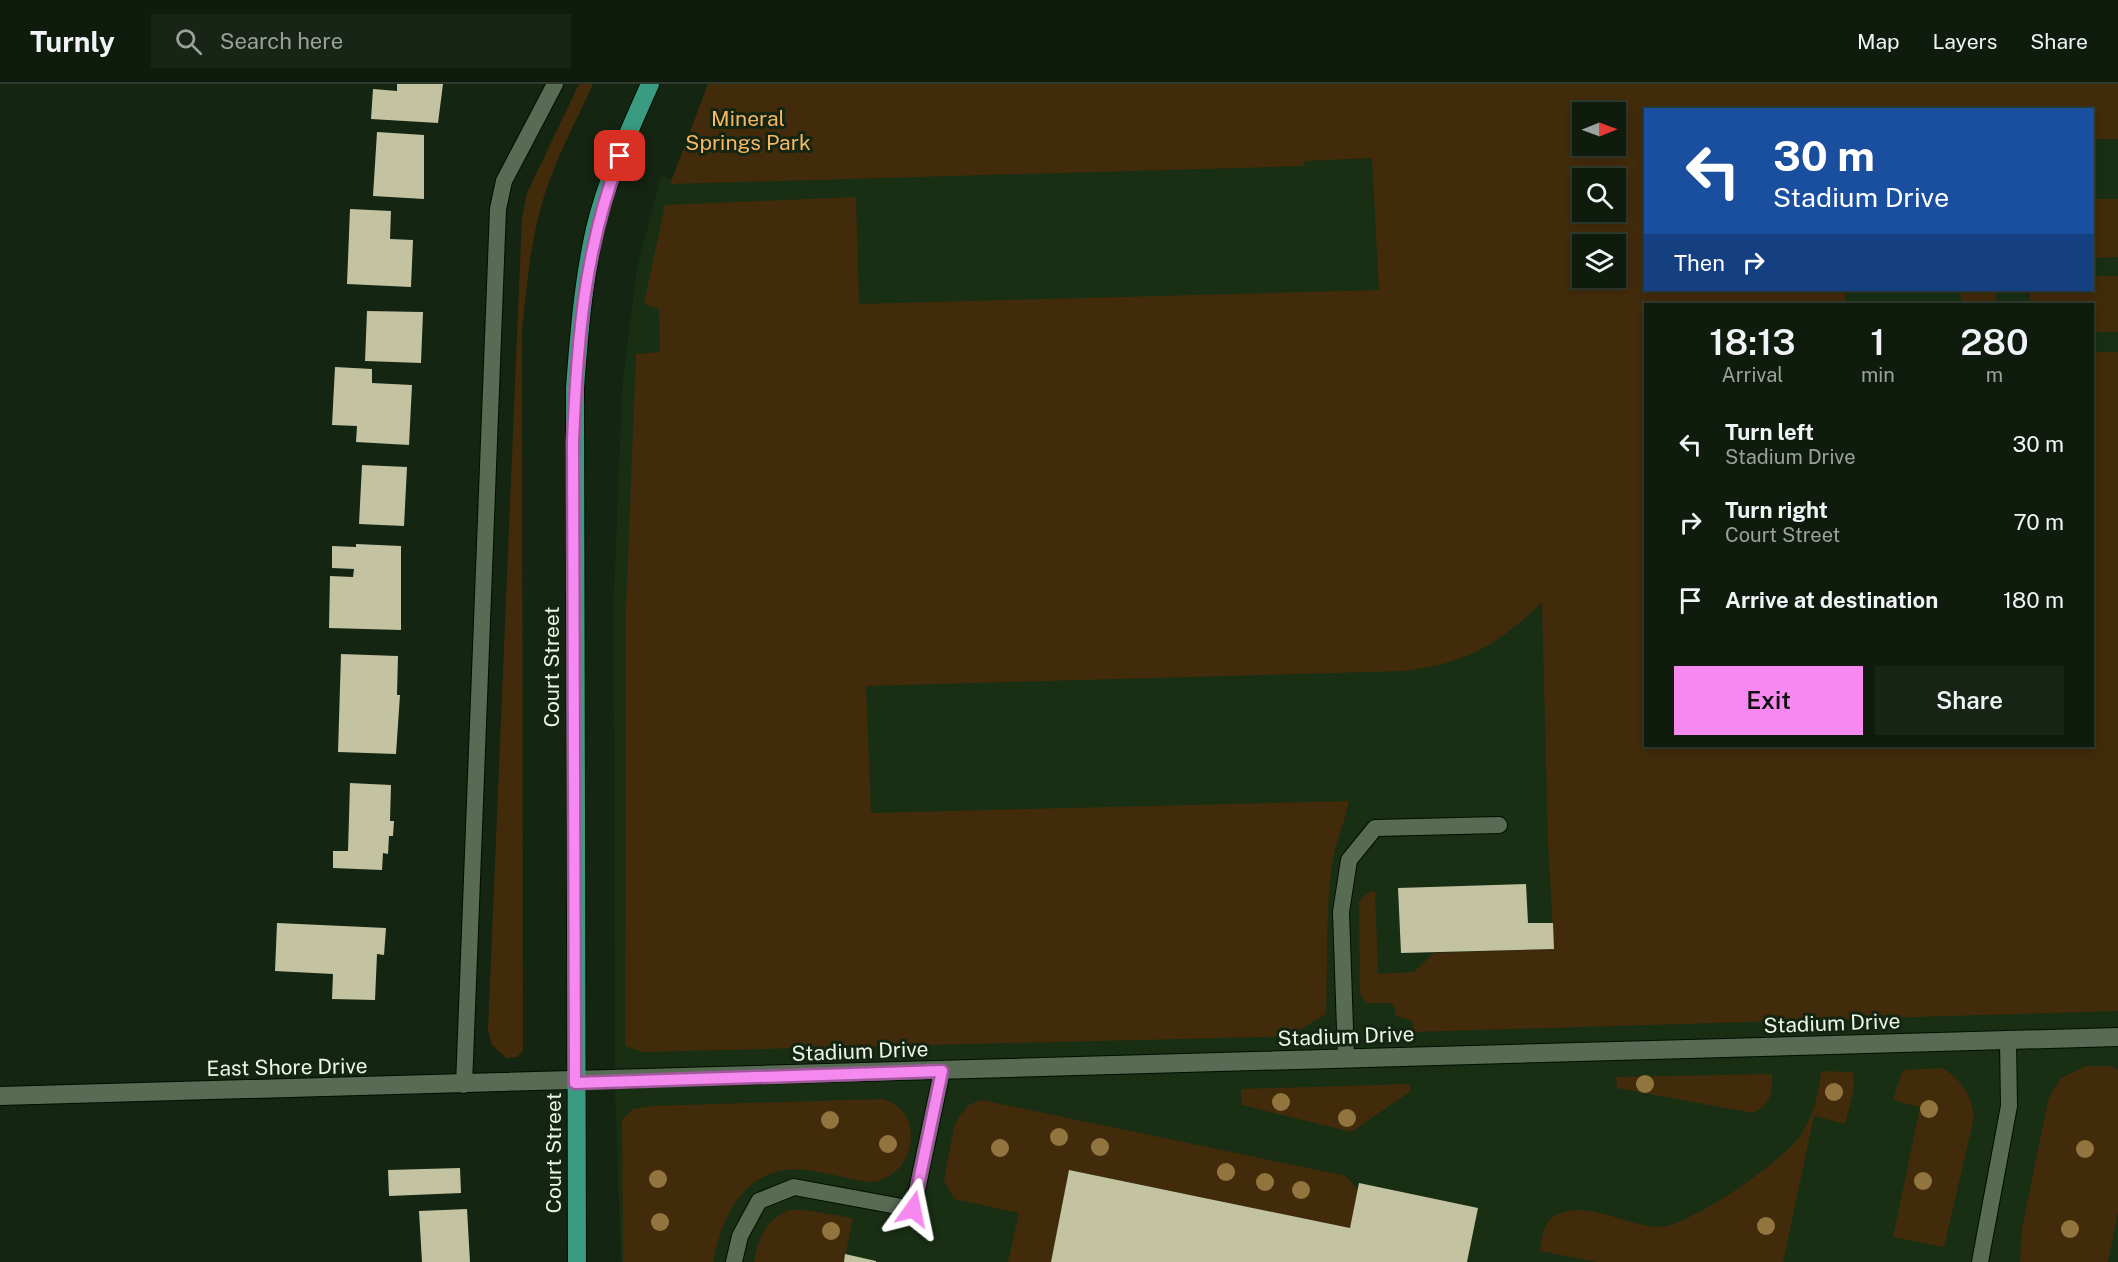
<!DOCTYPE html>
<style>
:root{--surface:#0f1c0d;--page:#182516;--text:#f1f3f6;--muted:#9ba19d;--line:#2f3a2e;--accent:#f589ef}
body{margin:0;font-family:"Public Sans",sans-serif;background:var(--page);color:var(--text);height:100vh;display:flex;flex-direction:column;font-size:22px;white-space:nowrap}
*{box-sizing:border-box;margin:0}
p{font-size:20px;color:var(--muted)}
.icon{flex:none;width:33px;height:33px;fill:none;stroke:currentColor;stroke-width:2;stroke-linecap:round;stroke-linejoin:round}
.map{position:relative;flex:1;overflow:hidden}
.side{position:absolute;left:1644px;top:219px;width:450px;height:444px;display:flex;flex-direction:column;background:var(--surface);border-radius:0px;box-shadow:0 3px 9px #0003,0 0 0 2px var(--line)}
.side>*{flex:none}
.top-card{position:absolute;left:1644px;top:24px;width:450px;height:183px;border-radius:0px;box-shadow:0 3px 9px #0003,0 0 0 2px var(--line);background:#1a4fa0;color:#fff;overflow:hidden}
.needle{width:39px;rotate:89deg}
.buttons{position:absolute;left:1572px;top:18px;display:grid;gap:12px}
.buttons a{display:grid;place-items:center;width:54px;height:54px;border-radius:0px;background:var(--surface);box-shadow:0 3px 9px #0003,0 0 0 2px var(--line);font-size:30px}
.pin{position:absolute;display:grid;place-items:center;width:51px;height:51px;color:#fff;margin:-26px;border-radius:12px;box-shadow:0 3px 9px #0006}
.me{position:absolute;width:66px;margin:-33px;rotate:12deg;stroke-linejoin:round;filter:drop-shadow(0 0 4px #0008)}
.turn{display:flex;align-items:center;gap:21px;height:126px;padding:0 30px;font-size:27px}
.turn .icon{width:78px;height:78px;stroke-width:2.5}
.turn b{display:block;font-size:42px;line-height:51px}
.then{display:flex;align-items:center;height:57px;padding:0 30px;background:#0003;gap:12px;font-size:22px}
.eta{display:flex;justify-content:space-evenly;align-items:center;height:102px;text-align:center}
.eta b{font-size:36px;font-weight:600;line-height:42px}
.cta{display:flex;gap:12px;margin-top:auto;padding:12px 30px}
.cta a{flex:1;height:69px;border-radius:0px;background:var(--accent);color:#111;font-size:24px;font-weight:600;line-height:69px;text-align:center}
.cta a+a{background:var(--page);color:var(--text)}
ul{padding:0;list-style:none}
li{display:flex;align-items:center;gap:18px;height:78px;padding:0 30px}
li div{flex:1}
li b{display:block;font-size:22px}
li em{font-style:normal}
header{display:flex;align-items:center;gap:36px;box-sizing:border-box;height:84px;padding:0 30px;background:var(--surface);border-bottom:2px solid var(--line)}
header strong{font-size:28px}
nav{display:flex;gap:33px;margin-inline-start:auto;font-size:21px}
.search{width:420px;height:54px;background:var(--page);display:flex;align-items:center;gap:15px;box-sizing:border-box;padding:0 21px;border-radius:0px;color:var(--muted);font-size:22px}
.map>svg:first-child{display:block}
.built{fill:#192f14;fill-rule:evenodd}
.green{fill:#422b0b;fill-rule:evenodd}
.building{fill:#c3c2a1}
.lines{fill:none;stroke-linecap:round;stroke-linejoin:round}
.service-casing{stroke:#020e00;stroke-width:18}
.minor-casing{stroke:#020e00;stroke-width:20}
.primary-casing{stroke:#020e00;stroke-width:20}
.service{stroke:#586c54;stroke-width:16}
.minor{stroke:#586c54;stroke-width:18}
.primary{stroke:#399b7f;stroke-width:18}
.tree{fill:#92753e}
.route-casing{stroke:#9f599b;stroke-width:15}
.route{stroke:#f589ef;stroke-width:10}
.labels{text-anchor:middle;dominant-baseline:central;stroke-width:6;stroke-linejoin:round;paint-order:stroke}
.park-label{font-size:21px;fill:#f9b762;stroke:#142511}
.street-label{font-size:21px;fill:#eaf5e7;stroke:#142511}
</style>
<header>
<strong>Turnly</strong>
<div class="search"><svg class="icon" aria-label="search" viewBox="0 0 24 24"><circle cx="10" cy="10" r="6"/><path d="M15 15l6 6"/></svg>Search here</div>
<nav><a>Map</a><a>Layers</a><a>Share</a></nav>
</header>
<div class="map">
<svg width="2118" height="1178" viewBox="0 0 2118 1178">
<rect width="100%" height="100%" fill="#142511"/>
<path class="built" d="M2118,52V1178H621L615,1006L614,510L622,307L637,184L661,92L674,96L1645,66L1646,206H2092L2093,53ZM1582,94H1616V128H1582ZM1582,160H1616V194H1582ZM1646,220H2092V662H1646Z"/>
<path class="green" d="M579,0H593C575,40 552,81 541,123C530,164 526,205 522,247L523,967L517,973L506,974L492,961L488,946L522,134L527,109Z
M708,0H2118V55H2093L2092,26H1646V206H1845V220H1646V662H2092L2093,268H2118V927L1411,948L1414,941L1411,936L1395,932V925L1391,919H1366L1360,909L1359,819C1363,812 1367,808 1375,807L1378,890L1414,888L1434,869L1554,865L1548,759L1542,518C1497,562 1465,580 1402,587L866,602L871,729L1349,717C1345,739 1335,758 1332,780C1325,830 1328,880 1326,930L1298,947V952L643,968L625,962L626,525L636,270L660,268L659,225L644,220L665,121L856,113L859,220L1379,206L1372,74L1305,77L1304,82L670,100ZM1582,28H1616V62H1582ZM1582,94H1616V128H1582ZM1582,160H1616V194H1582Z
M2093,115H2118V173L2093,174Z
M2093,192H2118V248H2093L2092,220H2030V206H2092Z
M1960,206H1996V220H1961Z
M2086,982H2110L2118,986V1128L2109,1172L2107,1178H2020L2022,1144L2049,1013L2061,994Z
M1942,984C1961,995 1972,1011 1974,1033L1944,1163L1893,1153L1920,1023L1893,1016L1903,986Z
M1821,987L1853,988L1854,1006L1845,1040L1814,1032L1783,1178H1597L1540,1167C1542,1155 1543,1137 1556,1131C1588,1115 1627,1143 1659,1143C1689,1143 1783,1077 1800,1052C1813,1033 1819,1010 1821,987Z
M1772,990C1773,1009 1770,1021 1753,1029L1617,1004L1616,993Z
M1409,1000L1411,1007L1351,1048L1242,1021L1241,1005Z
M882,1015C929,1027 915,1097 868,1098C848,1095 828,1089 809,1086C747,1079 723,1127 713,1178H623L622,1036L633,1025L653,1022Z
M981,1016L1346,1092L1358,1106L1350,1144L1069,1086L1051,1178H1008L1019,1129L954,1115L944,1096L954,1043L960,1031L969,1021Z
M789,1126H804L853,1134L844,1178H754C759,1153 764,1138 789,1126Z"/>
<path class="building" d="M397,0H443L438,39L371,35L373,5L397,7Z
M377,48L424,51V115L373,112Z
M350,125L391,127L390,155L413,156L411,203L347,200Z
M367,227L423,228L421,279L365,277Z
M335,283L372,285V299L412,301L409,361L356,358L357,342L332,341Z
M362,381L407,383L404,442L359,440Z
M356,460L401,462V546L329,544L330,492L353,493L354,485L332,484V462L356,463Z
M341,570L398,572L397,611H400L396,670L338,668Z
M350,699L391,701L390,737H394L393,752H389L388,770L383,769L382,786L333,784V767H348Z
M1526,800L1528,839H1553L1554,865L1401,869L1398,804Z
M277,839L386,844L384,871L377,870L375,916L332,915L333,890L275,887Z
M460,1084L461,1109L389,1112L388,1086Z
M1069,1086L1350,1144L1359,1099L1478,1124L1467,1178H1051Z
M467,1125L470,1178H422L419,1127Z
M845,1170L876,1177V1178H844Z"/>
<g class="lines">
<defs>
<path id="service" d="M1346,974L1341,828L1349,776L1375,744L1499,741
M464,1001L498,125L504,97L555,0
M734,1178L740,1152L759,1117L794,1103L913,1125L942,987
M1980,1178L2009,1022L2008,957"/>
<path id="minor" d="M0,1012C706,995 1412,974 2118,953"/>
<path id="primary" d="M577,1178L575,304C579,251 583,198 595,145C607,95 629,47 650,0"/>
</defs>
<use href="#service" class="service-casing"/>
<use href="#minor" class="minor-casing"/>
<use href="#primary" class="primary-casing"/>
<use href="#service" class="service"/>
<use href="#minor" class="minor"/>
<use href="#primary" class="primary"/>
</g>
<g class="tree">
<circle cx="1645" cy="1000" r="9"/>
<circle cx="1834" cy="1008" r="9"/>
<circle cx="1281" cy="1018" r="9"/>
<circle cx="1929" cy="1025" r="9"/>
<circle cx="1347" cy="1034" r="9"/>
<circle cx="830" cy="1036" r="9"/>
<circle cx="1059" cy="1053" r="9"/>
<circle cx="888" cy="1060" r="9"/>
<circle cx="1100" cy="1063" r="9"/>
<circle cx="1000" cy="1064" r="9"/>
<circle cx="2085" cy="1065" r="9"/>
<circle cx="1226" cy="1088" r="9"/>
<circle cx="658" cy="1095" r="9"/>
<circle cx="1923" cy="1097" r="9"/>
<circle cx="1265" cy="1098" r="9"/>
<circle cx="1301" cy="1106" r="9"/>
<circle cx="660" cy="1138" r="9"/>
<circle cx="1766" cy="1142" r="9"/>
<circle cx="2070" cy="1145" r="9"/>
<circle cx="831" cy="1147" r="9"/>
</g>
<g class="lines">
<defs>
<path id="route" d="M620,72C584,167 577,257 573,358L575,999L942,987L913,1125"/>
</defs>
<use href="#route" class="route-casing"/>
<use href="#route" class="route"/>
</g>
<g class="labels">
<g class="park-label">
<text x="748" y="34">Mineral<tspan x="748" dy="24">Springs Park</tspan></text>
</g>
<g class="street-label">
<text transform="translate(551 583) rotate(-90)">Court Street</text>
<text transform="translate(1832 939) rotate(-2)">Stadium Drive</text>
<text transform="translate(1346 952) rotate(-2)">Stadium Drive</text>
<text transform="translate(860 967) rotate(-2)">Stadium Drive</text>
<text transform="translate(287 983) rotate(-1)">East Shore Drive</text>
<text transform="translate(553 1069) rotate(-90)">Court Street</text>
</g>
</g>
</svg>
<div class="buttons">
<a><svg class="needle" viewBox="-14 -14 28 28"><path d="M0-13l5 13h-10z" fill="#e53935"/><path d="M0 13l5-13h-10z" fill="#9ba19d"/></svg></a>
<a><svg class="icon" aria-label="search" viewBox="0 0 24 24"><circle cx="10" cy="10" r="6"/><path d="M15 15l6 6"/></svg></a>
<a><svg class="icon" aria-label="layers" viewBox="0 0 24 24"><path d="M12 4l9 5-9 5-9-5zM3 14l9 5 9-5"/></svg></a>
</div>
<div class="pin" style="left:620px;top:72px;background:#d93025"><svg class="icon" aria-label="arrive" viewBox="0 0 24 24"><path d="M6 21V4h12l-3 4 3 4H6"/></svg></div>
<svg class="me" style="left:913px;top:1125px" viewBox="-20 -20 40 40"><path d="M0-17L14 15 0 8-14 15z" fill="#f589ef" stroke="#fff" stroke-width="4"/></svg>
<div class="top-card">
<div class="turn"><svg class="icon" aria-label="left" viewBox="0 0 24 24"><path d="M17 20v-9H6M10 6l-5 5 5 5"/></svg><div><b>30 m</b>Stadium Drive</div></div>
<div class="then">Then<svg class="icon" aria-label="right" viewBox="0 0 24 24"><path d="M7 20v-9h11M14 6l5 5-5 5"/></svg></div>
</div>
<section class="side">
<div class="eta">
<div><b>18:13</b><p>Arrival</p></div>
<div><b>1</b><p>min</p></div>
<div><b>280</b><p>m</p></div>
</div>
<ul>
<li><svg class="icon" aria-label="left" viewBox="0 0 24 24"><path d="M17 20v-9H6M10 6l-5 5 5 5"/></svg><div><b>Turn left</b><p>Stadium Drive</p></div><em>30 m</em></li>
<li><svg class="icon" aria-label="right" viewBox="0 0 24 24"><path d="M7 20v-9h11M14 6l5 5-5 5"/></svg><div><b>Turn right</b><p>Court Street</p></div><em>70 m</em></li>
<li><svg class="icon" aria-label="arrive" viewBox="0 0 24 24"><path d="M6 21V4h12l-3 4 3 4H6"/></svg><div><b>Arrive at destination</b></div><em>180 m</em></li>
</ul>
<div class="cta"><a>Exit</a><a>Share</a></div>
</section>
</div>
